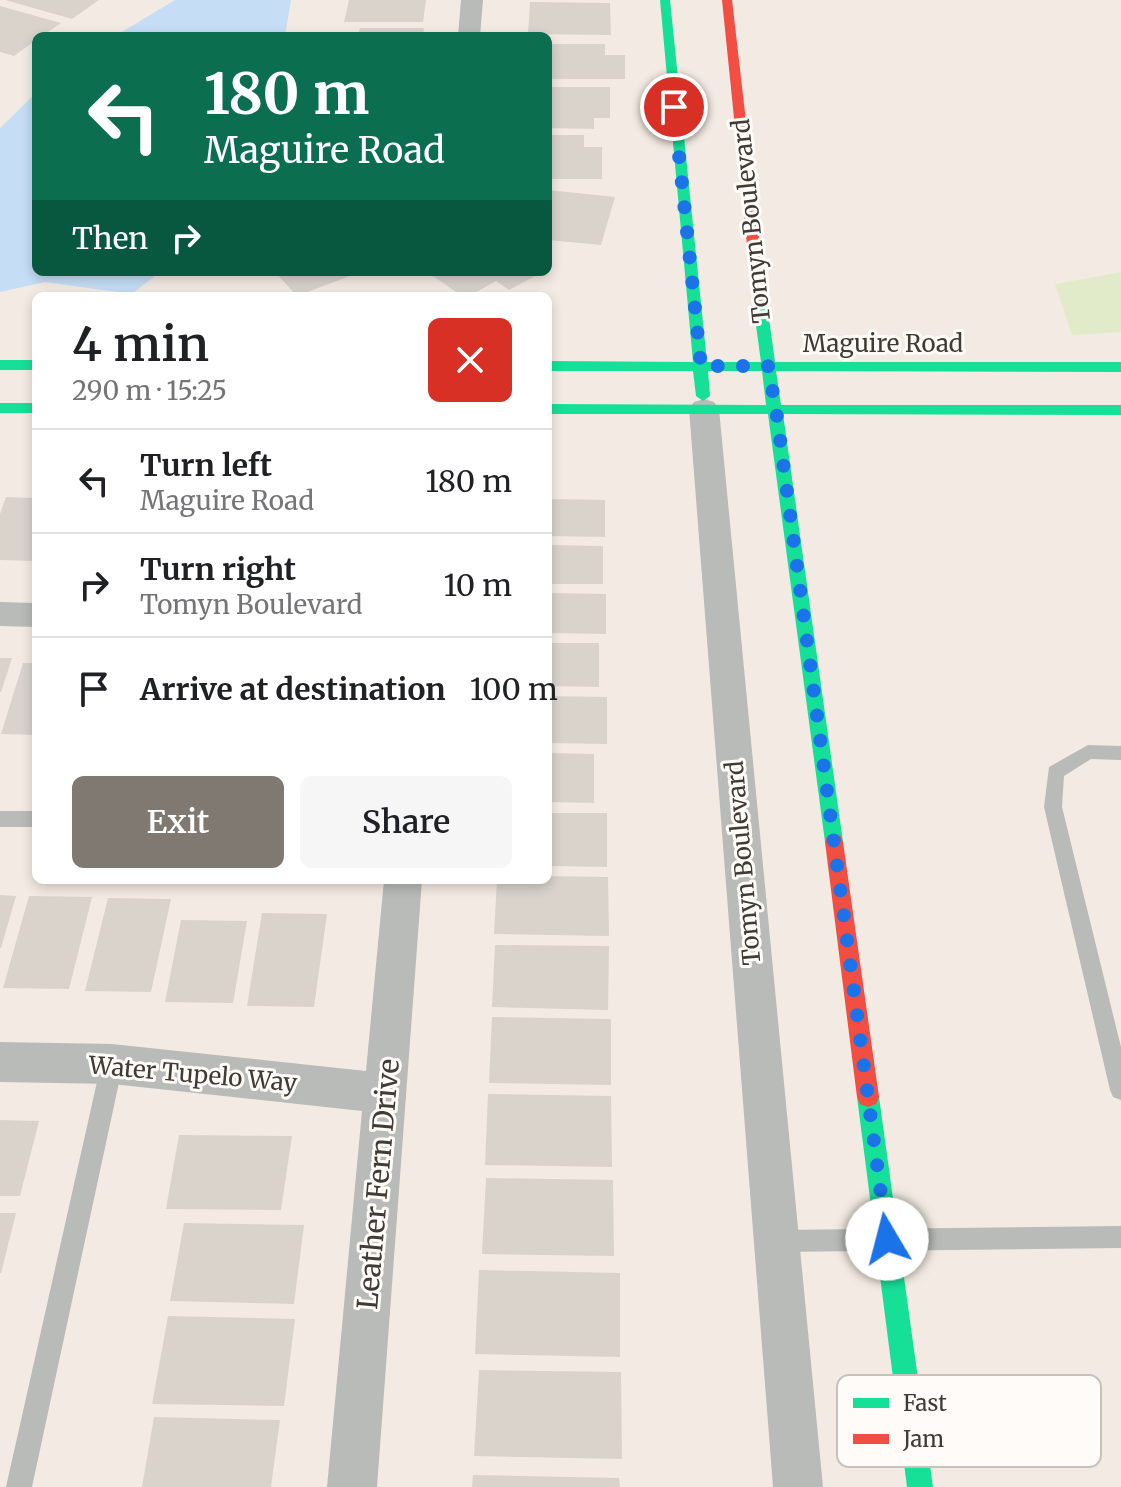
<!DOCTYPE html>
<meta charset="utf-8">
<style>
:root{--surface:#fff;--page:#f6f6f6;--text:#202124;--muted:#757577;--line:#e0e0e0;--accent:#7f7971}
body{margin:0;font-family:Merriweather,serif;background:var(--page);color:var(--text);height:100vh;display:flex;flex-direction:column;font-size:30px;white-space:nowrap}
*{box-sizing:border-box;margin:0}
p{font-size:26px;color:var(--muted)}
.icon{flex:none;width:44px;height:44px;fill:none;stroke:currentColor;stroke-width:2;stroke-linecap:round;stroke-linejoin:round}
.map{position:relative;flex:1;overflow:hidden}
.panel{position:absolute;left:32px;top:292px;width:520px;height:592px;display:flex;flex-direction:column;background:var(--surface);border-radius:12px;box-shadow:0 4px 12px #0003}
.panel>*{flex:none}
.banner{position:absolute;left:32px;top:32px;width:520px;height:244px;border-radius:12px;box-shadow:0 4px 12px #0003;background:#0b6e4f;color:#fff;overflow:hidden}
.pin{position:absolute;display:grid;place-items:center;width:68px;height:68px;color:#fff;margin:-34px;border:4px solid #fff;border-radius:50%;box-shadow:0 2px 8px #0007}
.me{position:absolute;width:88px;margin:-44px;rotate:352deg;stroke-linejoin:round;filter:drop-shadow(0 0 6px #0008)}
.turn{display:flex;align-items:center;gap:28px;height:168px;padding:0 40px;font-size:36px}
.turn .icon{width:104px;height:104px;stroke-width:2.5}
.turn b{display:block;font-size:56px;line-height:68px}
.then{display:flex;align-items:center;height:76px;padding:0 40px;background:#0003;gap:16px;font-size:30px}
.round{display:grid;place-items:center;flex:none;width:84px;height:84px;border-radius:12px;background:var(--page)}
.head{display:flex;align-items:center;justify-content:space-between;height:136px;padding:0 40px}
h1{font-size:48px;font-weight:600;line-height:60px}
.button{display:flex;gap:16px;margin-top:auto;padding:16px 40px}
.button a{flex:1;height:92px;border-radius:12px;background:var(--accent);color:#fff;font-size:32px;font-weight:600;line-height:92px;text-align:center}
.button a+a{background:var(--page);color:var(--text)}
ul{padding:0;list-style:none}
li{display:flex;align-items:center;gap:24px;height:104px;padding:0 40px;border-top:2px solid var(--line)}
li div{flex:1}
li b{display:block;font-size:30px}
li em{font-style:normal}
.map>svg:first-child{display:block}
.green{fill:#e1ebc9}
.water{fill:#c5def6}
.building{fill:#d9d3cc}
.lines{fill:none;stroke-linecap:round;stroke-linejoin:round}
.lane{fill:#b9bbb8;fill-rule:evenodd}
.street{fill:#b9bbb8;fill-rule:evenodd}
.fast{fill:#16e098;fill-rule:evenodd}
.jam{fill:#f24e42;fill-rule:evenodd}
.route{stroke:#1a73e8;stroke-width:14;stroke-dasharray:0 25.2}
.labels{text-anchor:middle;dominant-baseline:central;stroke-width:6;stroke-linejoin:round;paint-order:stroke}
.street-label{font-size:24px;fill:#403b34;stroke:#fefbf8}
.near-street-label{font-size:28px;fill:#403b34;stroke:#fefbf8}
.key{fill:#fefbf8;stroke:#c5c1bd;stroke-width:2}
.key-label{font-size:22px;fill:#403b34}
</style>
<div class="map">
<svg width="1121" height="1487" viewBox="0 0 1121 1487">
<rect width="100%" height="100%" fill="#f3ebe3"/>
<path class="green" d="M1121,272V332L1072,335L1055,284Z"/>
<path class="water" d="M175,0H291L285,36H115Z
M36,93V272H160L132,294L45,282L0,292V128Z"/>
<path class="building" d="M5,0H99L72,19Z
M349,0H426L423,22H344Z
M530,2L610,3L611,35L528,34Z
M0,6L61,23L42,36H36V40L14,56L0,52Z
M360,28H424L423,36H358Z
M548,44H605V55H625V79H548Z
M548,87H610V118H594V129L548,128Z
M548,135H584V147H602V179H548Z
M548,190L615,197L601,245L548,240Z
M275,272H360L297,296Z
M427,272H543L509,290L496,281L469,296H462Z
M6,497L36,498L35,561L0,560V514Z
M548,499L605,500V537L548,536Z
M548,545L603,546V584H548Z
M548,593L606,594V634L548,633Z
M548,643H599V687L548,686Z
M0,658H12L1,692H0Z
M23,663H36V735L1,734Z
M548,696L607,697V744L548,743Z
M548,753L594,754V803L548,802Z
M548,813H607V867L548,866Z
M548,876L608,877L609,936L494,934L497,880H548Z
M0,895L16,896L1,948H0Z
M29,896L92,897L69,989L3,988Z
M108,898L171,899L151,992L85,991Z
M262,913L327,914L314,1007L247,1006Z
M181,920L247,921L233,1003L165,1002Z
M495,945L609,946L608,1010L492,1007Z
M492,1017L611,1019V1085L489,1083Z
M488,1094L611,1096L612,1167L485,1165Z
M0,1120L39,1121L20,1196H0Z
M179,1135L292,1136L281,1210L166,1209Z
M486,1178L613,1180L614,1256L482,1254Z
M0,1213H16L1,1273H0Z
M184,1223L304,1225L294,1304L170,1301Z
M479,1270L620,1273V1357L475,1354Z
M168,1316L295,1319L284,1406L152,1404Z
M479,1370L621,1372L622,1459L474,1456Z
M154,1417L280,1420L271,1487H142Z
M473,1475L619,1478L620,1487H472Z"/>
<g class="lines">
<path class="lane" d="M1088,745L1121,746V760L1091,759L1064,776L1062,807L1121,1047V1100L1113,1097L1110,1090L1044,807L1049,767Z
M0,811H36V827H0Z
M112,1054L119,1057L123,1064L32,1487H6L101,1064L105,1057Z
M1121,1226V1248L777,1252L769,1249L766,1241L769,1233L777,1230Z"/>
<path class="street" d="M461,0H483L480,36H458Z
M704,399L714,402L719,409L823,1487H773L689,409L694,402Z
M0,602L36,603V627L0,626Z
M384,880H422L377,1487H327L362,1111L112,1084L0,1082V1042L112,1044L366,1071Z"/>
<path class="fast" d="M660,0H670L707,362H761L753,304L760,300L767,304L775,362H1121V372L776,371L781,405H1121V415L783,414L843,842L841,848L834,850L827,848L825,842L768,414H548V404L766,405L762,371H708L710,396L703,401L696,396L693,371H548V361L693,362Z
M0,360H36V370H0Z
M0,403H36V413H0Z
M868,1087L876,1090L879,1097L933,1487H907L857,1097L860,1090Z"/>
<path class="jam" d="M722,0H732L767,304L760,308L753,304Z
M834,834L841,836L843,842L879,1097L876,1104L868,1107L860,1104L857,1097L825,842L827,836Z"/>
</g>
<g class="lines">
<path class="route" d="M674,107L701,366H768L776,409L887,1239"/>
</g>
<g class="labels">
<g class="street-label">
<text transform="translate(751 221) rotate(-96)">Tomyn Boulevard</text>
<text x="883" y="343">Maguire Road</text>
<text transform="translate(743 863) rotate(-95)">Tomyn Boulevard</text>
<text transform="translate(193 1074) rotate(5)">Water Tupelo Way</text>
</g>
<g class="near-street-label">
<text transform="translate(378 1184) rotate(-85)">Leather Fern Drive</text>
</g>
</g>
<rect x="837" y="1375" width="264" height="92" rx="12" class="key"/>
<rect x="853" y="1398" width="36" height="10" fill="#16e098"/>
<rect x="853" y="1434" width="36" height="10" fill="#f24e42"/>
<g class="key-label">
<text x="903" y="1411">Fast</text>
<text x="903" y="1447">Jam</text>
</g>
</svg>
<div class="pin" style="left:674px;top:107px;background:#d93025"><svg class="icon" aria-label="arrive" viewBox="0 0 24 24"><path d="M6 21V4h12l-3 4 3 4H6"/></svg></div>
<svg class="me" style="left:887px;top:1239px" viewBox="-20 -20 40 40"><circle r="19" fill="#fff"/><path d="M0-13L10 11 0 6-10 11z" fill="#1a73e8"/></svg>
<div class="banner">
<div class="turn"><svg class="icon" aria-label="left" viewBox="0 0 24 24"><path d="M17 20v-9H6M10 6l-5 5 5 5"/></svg><div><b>180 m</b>Maguire Road</div></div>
<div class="then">Then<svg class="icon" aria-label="right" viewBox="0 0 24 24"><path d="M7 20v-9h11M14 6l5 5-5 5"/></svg></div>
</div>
<section class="panel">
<div class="head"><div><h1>4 min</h1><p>290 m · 15:25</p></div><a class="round" style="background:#d93025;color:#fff"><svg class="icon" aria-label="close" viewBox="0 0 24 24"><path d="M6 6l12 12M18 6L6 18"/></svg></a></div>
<ul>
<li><svg class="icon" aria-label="left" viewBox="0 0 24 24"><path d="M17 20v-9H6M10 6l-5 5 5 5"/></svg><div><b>Turn left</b><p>Maguire Road</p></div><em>180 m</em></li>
<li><svg class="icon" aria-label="right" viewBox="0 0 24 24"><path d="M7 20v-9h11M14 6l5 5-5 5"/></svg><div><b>Turn right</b><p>Tomyn Boulevard</p></div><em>10 m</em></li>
<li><svg class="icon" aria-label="arrive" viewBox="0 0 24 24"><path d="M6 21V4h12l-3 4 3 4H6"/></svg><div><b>Arrive at destination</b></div><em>100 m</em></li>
</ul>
<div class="button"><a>Exit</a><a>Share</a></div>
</section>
</div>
